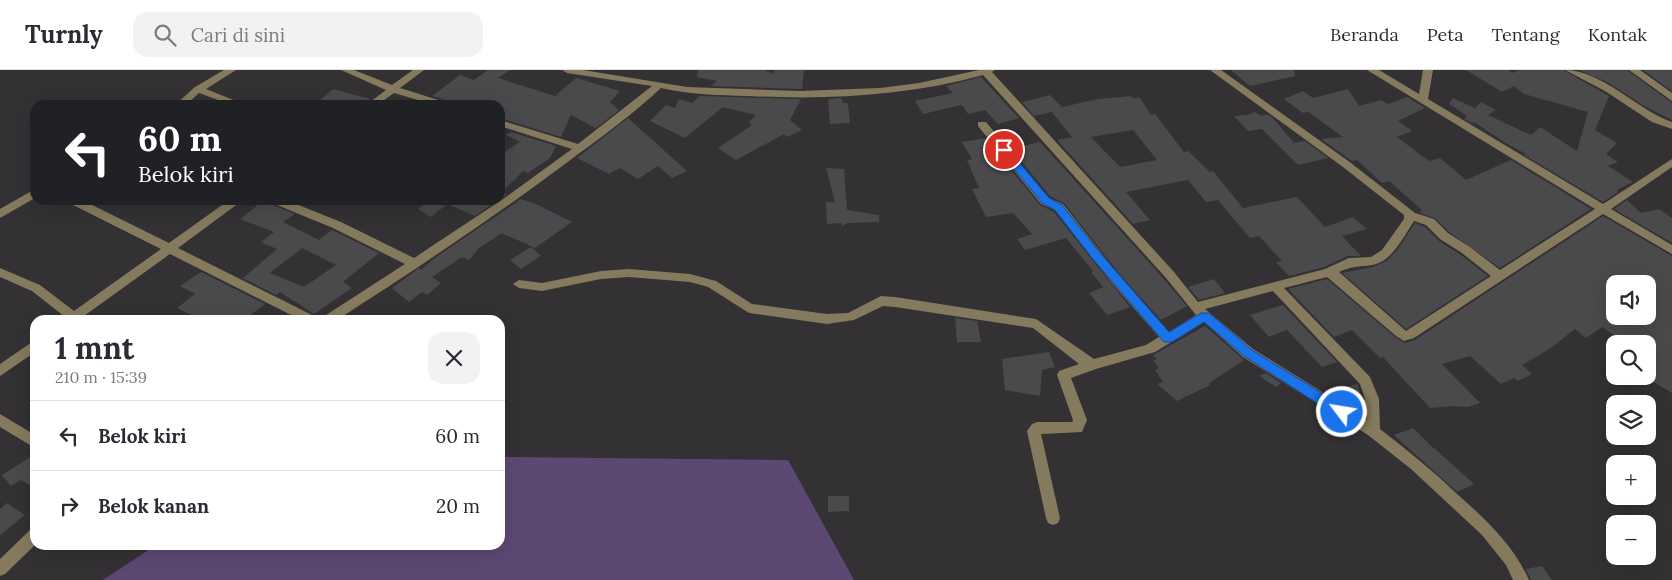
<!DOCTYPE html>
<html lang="id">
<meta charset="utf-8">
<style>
:root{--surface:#fff;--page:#f2f2f3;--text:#2b2b33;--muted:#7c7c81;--line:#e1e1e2}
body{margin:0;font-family:Lora,serif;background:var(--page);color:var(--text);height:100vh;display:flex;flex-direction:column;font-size:19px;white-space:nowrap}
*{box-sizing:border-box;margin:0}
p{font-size:16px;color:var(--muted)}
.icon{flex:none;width:28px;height:28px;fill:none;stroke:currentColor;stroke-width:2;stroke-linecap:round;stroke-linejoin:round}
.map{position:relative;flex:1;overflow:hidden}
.panel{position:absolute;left:30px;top:245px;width:475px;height:235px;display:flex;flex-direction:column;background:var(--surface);border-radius:15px;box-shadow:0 5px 20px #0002}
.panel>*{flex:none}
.guide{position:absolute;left:30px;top:30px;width:475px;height:105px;border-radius:15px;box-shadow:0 5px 20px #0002;background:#202124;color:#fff;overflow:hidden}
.tools{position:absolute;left:1606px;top:205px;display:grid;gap:10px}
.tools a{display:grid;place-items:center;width:50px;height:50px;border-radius:10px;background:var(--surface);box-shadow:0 5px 20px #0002;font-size:25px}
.pin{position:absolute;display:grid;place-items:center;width:42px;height:42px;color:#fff;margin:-21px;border:2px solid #fff;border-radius:50%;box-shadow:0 1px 5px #0007}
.me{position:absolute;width:55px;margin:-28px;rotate:301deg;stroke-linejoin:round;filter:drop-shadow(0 0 4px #0008)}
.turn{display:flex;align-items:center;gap:18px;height:105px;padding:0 25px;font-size:22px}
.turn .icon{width:65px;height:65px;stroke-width:2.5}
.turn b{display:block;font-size:35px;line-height:42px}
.round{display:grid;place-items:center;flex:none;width:52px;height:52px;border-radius:15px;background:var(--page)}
.overview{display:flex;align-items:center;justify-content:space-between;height:85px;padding:0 25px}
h1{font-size:30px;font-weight:700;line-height:38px}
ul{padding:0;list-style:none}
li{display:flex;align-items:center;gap:15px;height:70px;padding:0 25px;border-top:1px solid var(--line)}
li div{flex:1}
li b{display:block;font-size:19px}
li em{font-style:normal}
header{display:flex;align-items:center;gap:30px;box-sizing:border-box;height:70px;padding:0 25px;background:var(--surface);border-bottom:1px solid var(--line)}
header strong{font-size:24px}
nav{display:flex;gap:28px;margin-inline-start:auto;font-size:18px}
.search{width:350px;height:45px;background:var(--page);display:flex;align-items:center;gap:12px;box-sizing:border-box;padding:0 18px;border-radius:15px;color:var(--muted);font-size:19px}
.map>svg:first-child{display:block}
.green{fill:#5d4874}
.building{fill:#4a494c;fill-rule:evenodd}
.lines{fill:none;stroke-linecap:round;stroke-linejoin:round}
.minor{fill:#857a5d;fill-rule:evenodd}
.route{fill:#1a73e8;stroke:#114b97}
</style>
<header>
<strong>Turnly</strong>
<div class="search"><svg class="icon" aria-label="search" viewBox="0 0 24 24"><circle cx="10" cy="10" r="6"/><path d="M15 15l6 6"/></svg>Cari di sini</div>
<nav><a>Beranda</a><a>Peta</a><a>Tentang</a><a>Kontak</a></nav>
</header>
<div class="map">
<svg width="1672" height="510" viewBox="0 0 1672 510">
<rect width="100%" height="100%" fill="#333134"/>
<path class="green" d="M500,387L788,390L854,510H103L156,475H500Z"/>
<path class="building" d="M488,0H510L498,8L555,26L576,8L620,21L610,32L619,40L596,58L571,45L561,67L500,48V35H452L449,31L432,26L460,5L474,10Z
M698,0H764L773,4L775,0H804L802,19H800L711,16L717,11L697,7Z
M1231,0H1294L1295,6L1250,16Z
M1466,0H1508L1512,3L1520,0H1563L1609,26L1595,60L1617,73L1606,84L1618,92L1608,96L1633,112L1617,120L1618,122L1603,132L1524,85L1526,84L1504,72L1474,52L1472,53L1464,49L1467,46L1449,34L1453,28L1475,38L1481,32L1496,40L1488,45L1531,65L1540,57L1577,81L1588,42L1524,24L1514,16L1502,22Z
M1579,0H1627L1672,33V50L1646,37L1607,12Z
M1643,0H1672V21Z
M981,7L1019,48L998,54L985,40L968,44L962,35L923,44L915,31L953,23L946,16Z
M333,19L370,29L364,35H333L319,31Z
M1348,19L1359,36L1381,30L1388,34L1407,27L1425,38L1398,51L1412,61L1397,67L1429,91L1440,88L1466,110L1511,90L1591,139L1500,198L1449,162L1435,148L1420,143L1422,140L1389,111L1382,113L1357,90L1352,91L1321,69L1343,67L1308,42L1303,43L1284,29L1303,21L1313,28Z
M1050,25L1062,37L1098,29L1131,26L1133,28H1140L1151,45L1155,44L1184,82L1188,81L1210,102L1213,101L1243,138L1297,127L1325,157L1353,147L1367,159L1342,166L1361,186H1348L1324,197L1289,206L1276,192L1282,191L1259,166L1250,168L1218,130L1206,132L1188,110L1126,122L1150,150L1133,154L1057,70L1072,67L1052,42L1034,46L1022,32ZM1133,60L1157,90L1120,97L1091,67Z
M700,26L801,29L790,50L802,60L787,67L784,64L736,90L718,78L752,55L749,52L756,45L723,37L685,68L650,51L666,35L675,38L679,29L692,33Z
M841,28L843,33H848L850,53L830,54L828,29Z
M1255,42L1261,46L1267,44L1273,48L1294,73L1305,71L1328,88L1298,95L1262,59L1248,61L1234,46L1248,45Z
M628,48L687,101L672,108L658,96L638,109L620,98L609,104L577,88Z
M511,62L556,76L550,88L528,103L523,101L502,122L507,124L500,129V85L520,72L506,65Z
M986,68L995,83H997L1040,135L1054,142L1130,237L1107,245L1089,223L1103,217L1091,202L1093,201L1066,168L1025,180L1017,169L1032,164L1013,143L986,147L972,119L979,118L967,90L972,89L962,72Z
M1040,72L1147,190L1187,236L1161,250L1121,206L1064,133L1050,126L1011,79Z
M826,98L844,99L847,140L879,145V152L848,153L842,156L841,153L827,154L826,132H835Z
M521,129L536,134L572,152L535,178L502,163L479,178L469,190L462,187L432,207L441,213L427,225L422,222L409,232L392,218L419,198L421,200L435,188Z
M428,130H498L475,146L447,134L431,147L418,139Z
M1627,130L1641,143L1659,139L1672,148V173L1614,139Z
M263,131L295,144L283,152L319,170L332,160L379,183L343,212L352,218L314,244L280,222L276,225L243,208L277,179L261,172L274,162L240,149ZM302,178L336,195L304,217L270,203Z
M1603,146L1672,186V323L1644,306H1648V300L1657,292L1648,286V274H1627L1602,257L1586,268L1575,259L1548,280L1522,295L1532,304L1518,311L1514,308L1501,314L1470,286L1442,294L1480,333L1468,337L1453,336L1430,338L1383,287L1380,288L1352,260L1334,267L1288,219L1327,209L1395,267L1405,273L1415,270ZM1615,214H1648V246H1615Z
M1415,153L1425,157L1439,171L1461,185L1488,206L1406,259L1342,203L1373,197L1387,191L1398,179Z
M531,177L541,186L521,199L510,190Z
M201,202L265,234L244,250H201L177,238L195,224L180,216Z
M1214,209L1225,223L1199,230L1188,217Z
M1283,235L1318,272L1337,292L1322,297L1287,260L1269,267L1250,245Z
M955,248L977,251L981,272H957Z
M1205,256L1244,290L1209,313L1210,315L1177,331L1157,314L1163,312L1155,300L1159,298L1153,291L1157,289L1153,285Z
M1049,282L1055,297L1042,300L1040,326L1005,320L1002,289Z
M1266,303L1281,313L1276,317L1259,306Z
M1357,314L1363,329L1354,331L1342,318Z
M1413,358L1433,378H1434L1474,414L1457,422L1394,365Z
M35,384V418L21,410L11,416L2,405Z
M828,426H849V441L828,442Z
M7,433L25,445L0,465V439Z
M1542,496L1552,510H1531L1526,499Z"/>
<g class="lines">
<path class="minor" d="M224,0H236L206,19L246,35H232L199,23L186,35H175L195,17Z
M341,0H354L392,15L413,0H424L400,18L448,33L450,35H435L394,23L377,35H366L386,20Z
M562,0H583L687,17L800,21L880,18L919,13L979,0H995L992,2L1174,202L1198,232L1325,199L1349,188L1371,187L1382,180L1404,149V145L1343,97L1210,0H1221L1351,93L1415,143L1434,149L1448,163L1470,177L1500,200L1595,139L1367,0H1379L1419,24L1423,0H1433L1428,29L1603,134L1672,89V97L1611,139L1672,175V184L1603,144L1414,268L1404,271L1396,266L1327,207L1284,218L1370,307L1379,329L1380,359C1406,379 1432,400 1456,423C1485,449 1513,474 1529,510H1513L1506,495L1482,465L1411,399L1368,365L1243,287L1204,252L1155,282L1096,299L1071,308L1087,350L1082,362L1041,364L1060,448L1058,453L1053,455L1048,453L1046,448L1027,361L1032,354L1037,352H1072L1073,350L1057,305L1059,301L1079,294L1033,258L895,237L883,236L854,250L827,254L749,243L708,217L690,212L629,207L601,209L542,221L519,218L513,214L519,210L542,213L601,201L629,199L690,204L716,211L752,234L827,244L848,243L881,226L895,227L1036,249L1094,289L1146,275L1159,267L1112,213L1055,140L1041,134L978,56V52H986L1049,128L1063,134L1120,207L1169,262L1196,245L1166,208L983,5C907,26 827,30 748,26C719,25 690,25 661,18C632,45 600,68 569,91C493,148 416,199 337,250H321L323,247L405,194L333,158L272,133L270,130H286L341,152L414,188L506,127L572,79L500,56V50L578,74L652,16L567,3ZM1414,151L1426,155L1440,169L1462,183L1491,206L1406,261L1339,202C1352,196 1358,197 1372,195C1392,192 1404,166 1414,151ZM1273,221L1360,314L1365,329L1367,350L1253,279L1205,239Z
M1565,0C1602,0 1637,40 1672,52V59L1652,52L1605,21Z
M1629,0H1640L1672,23V31Z
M35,119V128L0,148V139Z
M67,130H82L169,173L229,130H243L178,178L316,247L318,250H301L170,184L84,246L86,250H63L65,247L32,221L0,207V198L40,215L74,241L161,179L69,133Z
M35,270V282L0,306V294Z
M0,344L35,365V378L0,357Z
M35,458V475L5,504L0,506V489L30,460Z"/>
</g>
<path class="route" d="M1004,77L1007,78L1049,128L1062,135L1100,183L1169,262L1201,243H1209L1252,280L1346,338L1348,342L1346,346H1337L1244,286L1204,252L1172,272H1164L1092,188L1055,140L1042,133L1000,82L999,80Z"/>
</svg>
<div class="tools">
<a><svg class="icon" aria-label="sound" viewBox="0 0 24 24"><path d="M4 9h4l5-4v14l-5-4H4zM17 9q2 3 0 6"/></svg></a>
<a><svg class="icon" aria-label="search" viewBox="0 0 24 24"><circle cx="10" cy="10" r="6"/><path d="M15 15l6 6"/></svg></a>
<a><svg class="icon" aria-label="layers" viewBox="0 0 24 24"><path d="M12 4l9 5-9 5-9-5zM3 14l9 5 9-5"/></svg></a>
<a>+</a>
<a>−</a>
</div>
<div class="pin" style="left:1004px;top:80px;background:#d93025"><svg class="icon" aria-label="arrive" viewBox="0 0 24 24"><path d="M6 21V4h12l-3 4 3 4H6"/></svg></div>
<svg class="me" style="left:1342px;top:342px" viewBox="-20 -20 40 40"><circle r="17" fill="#1a73e8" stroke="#fff" stroke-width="3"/><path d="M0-11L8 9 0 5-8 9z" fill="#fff"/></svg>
<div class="guide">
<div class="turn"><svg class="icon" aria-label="left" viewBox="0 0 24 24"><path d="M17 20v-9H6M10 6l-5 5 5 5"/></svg><div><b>60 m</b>Belok kiri</div></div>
</div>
<section class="panel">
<div class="overview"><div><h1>1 mnt</h1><p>210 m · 15:39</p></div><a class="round"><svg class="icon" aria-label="close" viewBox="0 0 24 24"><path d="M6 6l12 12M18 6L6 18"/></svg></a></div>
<ul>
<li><svg class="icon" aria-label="left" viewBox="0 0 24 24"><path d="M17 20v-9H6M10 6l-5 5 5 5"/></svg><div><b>Belok kiri</b></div><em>60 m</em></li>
<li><svg class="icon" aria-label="right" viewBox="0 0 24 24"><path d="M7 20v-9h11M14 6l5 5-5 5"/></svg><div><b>Belok kanan</b></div><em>20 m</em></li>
</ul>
</section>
</div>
